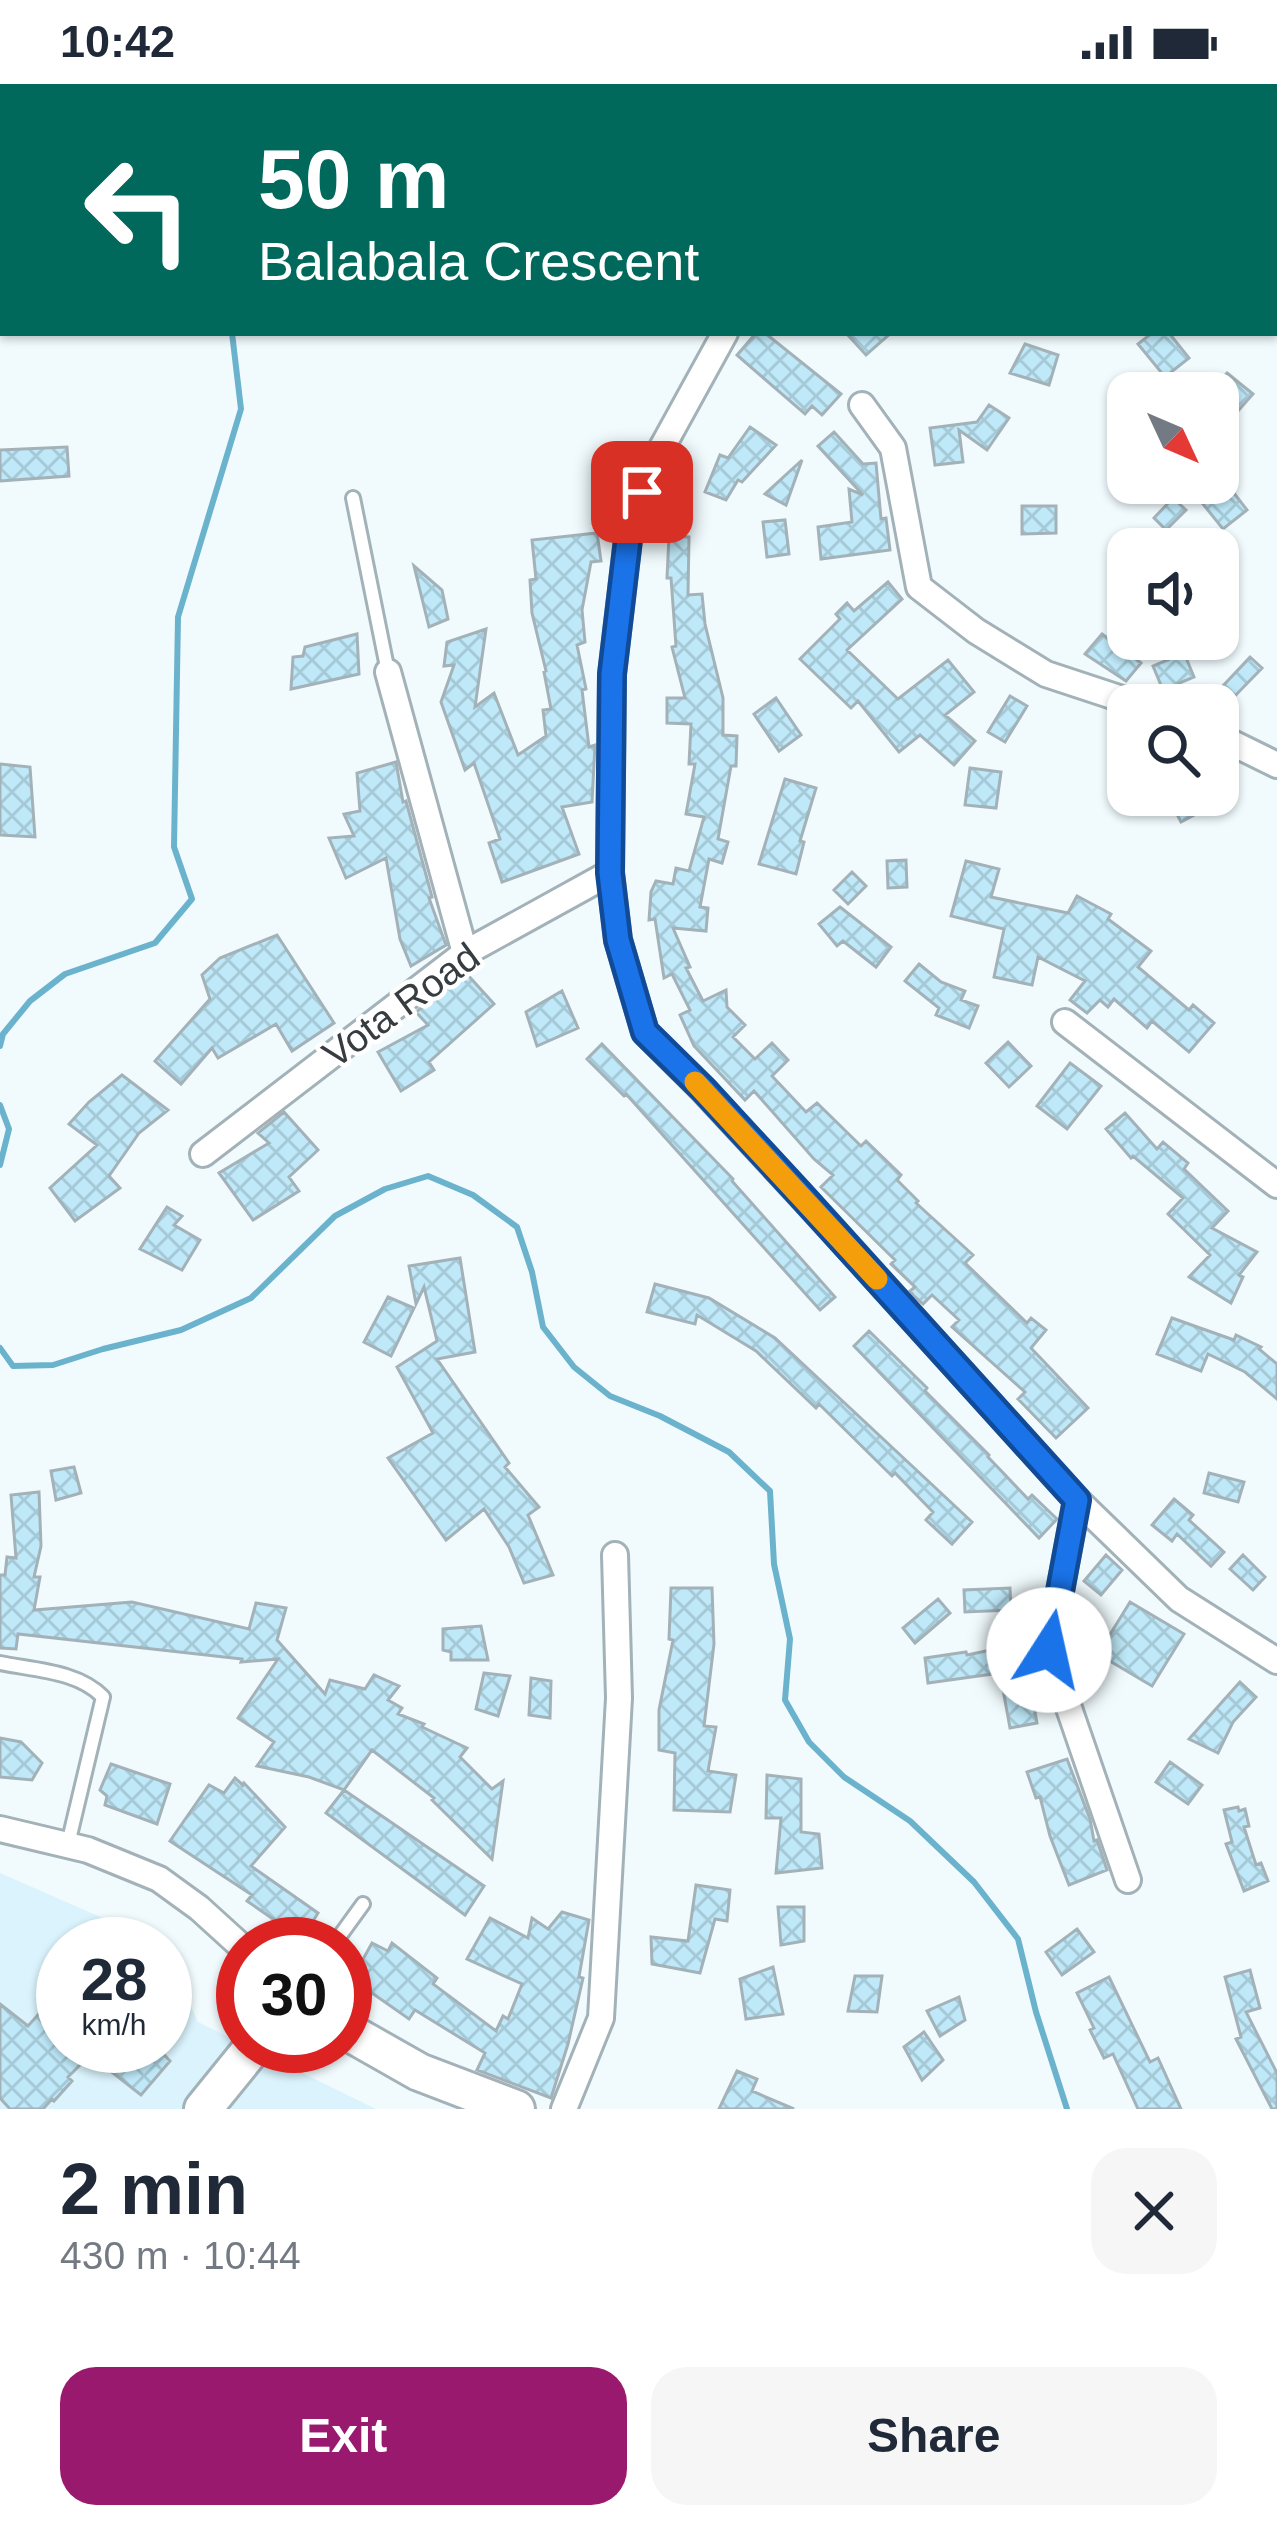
<!DOCTYPE html>
<meta charset="utf-8">
<style>
:root{--surface:#fff;--page:#f6f6f7;--text:#1f2937;--muted:#747a83;--accent:#99196f}
body{margin:0;font-family:Helvetica,sans-serif;background:var(--page);color:var(--text);height:100vh;display:flex;flex-direction:column;font-size:45px;white-space:nowrap}
*{box-sizing:border-box;margin:0}
p{font-size:39px;color:var(--muted)}
.icon{flex:none;width:66px;height:66px;fill:none;stroke:currentColor;stroke-width:2;stroke-linecap:round;stroke-linejoin:round}
.map{position:relative;height:2025px;overflow:hidden}
.side{display:flex;flex-direction:column;background:var(--surface);flex:1}
.side>*{flex:none}
.banner{position:absolute;left:0px;top:0px;width:1278px;height:252px;box-shadow:0 3px 9px #0004;background:#00695c;color:#fff;overflow:hidden}
.needle{width:78px;rotate:134deg}
.tools{position:absolute;left:1107px;top:288px;display:grid;gap:24px}
.tools a{display:grid;place-items:center;width:132px;height:132px;border-radius:24px;background:var(--surface);box-shadow:0 3px 9px #0004;font-size:60px}
.speed{position:absolute;left:36px;top:1833px;display:flex;gap:24px;font-size:60px;font-weight:700;text-align:center}
.speed>*{display:grid;place-content:center;width:156px;height:156px;border-radius:50%;background:var(--surface);box-shadow:0 3px 9px #0004;line-height:1}
.speed small{font-size:30px;font-weight:400}
.speed .limit{border:18px solid #d22;background:#fff;color:#111}
.pin{position:absolute;display:grid;place-items:center;width:102px;height:102px;color:#fff;margin:-51px;border-radius:24px;box-shadow:0 6px 18px #0006}
.me{position:absolute;width:132px;margin:-66px;rotate:10deg;stroke-linejoin:round;filter:drop-shadow(0 0 9px #0008)}
.turn{display:flex;align-items:center;gap:42px;height:252px;padding:0 60px;font-size:54px}
.turn .icon{width:156px;height:156px;stroke-width:2.5}
.turn b{display:block;font-size:84px;line-height:102px}
.round{display:grid;place-items:center;flex:none;width:126px;height:126px;border-radius:36px;background:var(--page)}
.summary{display:flex;align-items:center;justify-content:space-between;height:204px;padding:0 60px}
h1{font-size:72px;font-weight:700;line-height:90px}
.button{display:flex;gap:24px;margin-top:auto;padding:24px 60px}
.button a{flex:1;height:138px;border-radius:36px;background:var(--accent);color:#fff;font-size:48px;font-weight:700;line-height:138px;text-align:center}
.button a+a{background:var(--page);color:var(--text)}
.status{display:flex;justify-content:space-between;align-items:center;height:84px;padding:0 60px;background:var(--surface);direction:ltr}
.status svg{height:33px;fill:currentColor}
.map>svg:first-child{display:block}
.built{fill:#daf3fc}
.lines{fill:none;stroke-linecap:round;stroke-linejoin:round}
.stream{stroke:#6bb3cd;stroke-width:6}
.building{fill:url(#building-cross-hatch);stroke:#a3b2b8;stroke-width:3}
.lane-casing{stroke:#a2b2b8;stroke-width:18}
.street-casing{stroke:#a2b2b8;stroke-width:30}
.secondary-casing{stroke:#a2b2b8;stroke-width:42}
.lane{stroke:#fff;stroke-width:12}
.street{stroke:#fff;stroke-width:24}
.secondary{stroke:#fff;stroke-width:36}
.route-casing{stroke:#114b97;stroke-width:30}
.route{stroke:#1a73e8;stroke-width:21}
.slow{stroke:#f59e0b;stroke-width:21}
.labels{text-anchor:middle;dominant-baseline:central;stroke-width:9;stroke-linejoin:round;paint-order:stroke}
.street-label{font-size:39px;fill:#363c3f;stroke:#fff}
</style>
<div class="status"><b>10:42</b><svg viewBox="0 0 49 12"><path d="M0 12V9h3v3zM5 12V6h3v6zM10 12V3h3v9zM15 12V0h3v12zM26 1h20v11H26zM47 4h2v5h-2z"/></svg></div>
<div class="map">
<svg width="1277" height="2025" viewBox="0 0 1277 2025">
<defs>
<pattern id="building-cross-hatch" width="8" height="8" patternUnits="userSpaceOnUse" patternTransform="scale(3)"><rect width="8" height="8" fill="#bfe9f9"/><path d="M0 0l8 8M0 8l8-8" fill="none" stroke="#a5c9d6"/></pattern>
</defs>
<rect width="100%" height="100%" fill="#f1fbfe"/>
<path class="built" d="M0,1789L162,1860H63V1962H165V1867L198,1938L376,2025H0Z"/>
<g class="lines">
<path class="stream" d="M378,3L379,0
M0,962L3,950L30,917L65,890L155,859L192,815L174,763L178,533L241,325L232,249
M0,1021L9,1045L0,1081
M0,1264L13,1282L53,1281L103,1265L181,1246L251,1214L335,1132L385,1105L428,1092L473,1111L517,1143L532,1188L543,1243L574,1283L610,1312L660,1332L729,1368L770,1407L774,1480L790,1555L785,1616L809,1658L844,1693L910,1737L974,1798L1018,1855L1036,1928L1067,2025"/>
</g>
<path class="building" d="M756,249H765L841,310L822,331L812,322L805,330L737,271Z
M846,249H891L866,271Z
M1152,249H1169L1189,274L1165,293L1138,260Z
M1025,260L1058,271L1049,301L1010,289Z
M1227,289L1253,310L1238,327L1213,305Z
M989,321L1009,334L987,366L959,346L963,378L935,381L930,344L977,338Z
M750,343L776,361L742,398L738,396L726,416L705,408L720,371L728,374Z
M834,348L863,380L876,379L881,435L886,434L890,466L821,475L818,443L852,438L849,405L863,411L818,362Z
M67,363L69,392L0,397V366Z
M802,376L786,421L765,410Z
M1227,400L1247,426L1223,445L1203,420Z
M1173,414L1186,426L1166,446L1154,434Z
M1022,422H1056V449L1022,450Z
M785,436L789,470L767,473L763,438Z
M597,449L601,477L591,478L582,526L585,558L577,561L586,605L582,606L589,663L595,661L592,718L562,723L579,770L502,798L489,759L500,755L474,679L465,686L441,618L454,581L444,582L447,558L486,545L475,623L494,609L518,671L546,652L543,626L551,625L544,588L546,587L532,529L530,496L536,495L532,456Z
M669,452L689,453L688,511L702,510L705,540L723,614V651L737,652L736,682H731L718,755L728,758L722,779L709,775L700,823L708,824L706,847L673,844L690,883L686,884L703,917L726,906L727,923L745,941L733,953L755,975L772,959L788,976L772,992L806,1028L817,1019L861,1062L866,1057L901,1091L897,1096L918,1117L916,1119L973,1171L965,1179L1027,1239L1031,1234L1046,1246L1031,1264L1088,1324L1056,1354L1018,1315L1025,1308L952,1243L959,1236L932,1211L923,1220L913,1211L910,1207L915,1203L891,1180L895,1176L821,1103L833,1091L814,1075L754,1007L745,1016L694,962L680,931L690,926L672,890L664,894L655,835L649,836L651,808L656,797L673,800L676,784L689,787L704,733L686,730L695,680H689L691,640L667,639V614H685L672,563L676,562L671,494H667Z
M414,482L442,506L448,535L429,543Z
M888,498L902,515L847,566L898,615L948,576L974,608L945,631L975,657L954,681L920,651L899,668L858,617L851,624L800,575L840,535L836,530L847,519L854,527Z
M357,550L359,590L291,605L293,573L303,572L305,563Z
M1102,550L1141,579L1126,597L1085,570Z
M1184,569L1194,593L1163,606L1153,582Z
M1250,573L1262,584L1230,617L1221,604Z
M1010,612L1027,622L1005,658L988,648Z
M776,614L801,651L779,667L754,630Z
M396,678L403,718L406,717L432,813L429,814L446,861L411,882L400,855L386,774L346,794L329,754L354,752L344,730L360,727L357,689Z
M0,680L30,683L35,753L0,751Z
M970,684L1001,688L996,724L965,721Z
M785,695L816,704L800,757L804,758L796,790L759,780Z
M1167,711H1232L1181,738Z
M906,776L907,803L888,804L887,777Z
M966,777L999,785L991,813L1068,829L1077,812L1111,830L1108,835L1151,867L1138,883L1189,926L1193,921L1214,939L1189,968L1152,937L1147,944L1114,915L1108,923L1100,916L1087,929L1070,916L1085,897L1038,873L1032,901L994,893L1004,845L951,832Z
M852,788L866,802L848,820L834,806Z
M840,823L891,863L876,883L843,857L837,862L819,840Z
M277,851L334,939L292,967L276,940L218,974L212,964L181,1000L155,977L210,915L202,891L220,874Z
M919,880L941,898L965,907L961,916L978,922L969,944L936,931L939,924L905,897Z
M466,889L494,920L429,978L434,986L401,1007L378,968L428,941L416,928Z
M562,907L578,944L537,962L526,928Z
M1008,958L1031,982L1009,1003L986,979Z
M602,960L733,1095L732,1097L835,1213L820,1226L626,1010L624,1012L587,975Z
M1070,979L1101,1002L1067,1045L1037,1022Z
M122,991L168,1026L139,1049L109,1092L120,1104L75,1137L50,1104L97,1061L69,1040L89,1018Z
M284,1028L318,1066L289,1093L299,1107L253,1136L219,1089L269,1059L258,1049Z
M1125,1029L1157,1065L1163,1058L1188,1079L1184,1085L1228,1127L1212,1144L1257,1168L1239,1191L1243,1193L1231,1219L1189,1193L1210,1171L1168,1130L1183,1114L1133,1072L1131,1074L1106,1045Z
M167,1123L182,1132L174,1141L200,1156L182,1186L140,1165Z
M460,1174L475,1268L437,1275L509,1379L505,1383L539,1423L528,1431L553,1491L524,1499L509,1463L484,1425L446,1456L388,1374L433,1349L397,1283L437,1257L424,1203L416,1220L409,1182Z
M655,1200L709,1214L775,1254L972,1438L952,1460L926,1436L933,1428L895,1389L892,1392L819,1320L816,1324L756,1267L697,1231L695,1240L647,1228Z
M388,1213L414,1224L391,1272L364,1258Z
M1172,1234L1234,1256L1236,1251L1261,1263L1259,1265L1277,1280V1315L1245,1288L1208,1270L1201,1287L1157,1270Z
M869,1247L927,1304L925,1307L989,1371L988,1373L1028,1415L1032,1411L1057,1435L1039,1454L854,1262Z
M74,1383L81,1409L56,1416L51,1387Z
M1209,1389L1244,1398L1238,1418L1204,1409Z
M39,1408L41,1462L34,1493H40L34,1526L132,1518L249,1545L256,1519L286,1524L277,1556L325,1610L330,1596L365,1605L374,1591L399,1602L388,1616L402,1624L398,1630L424,1640L422,1643L467,1664L460,1673L492,1705L503,1697L492,1775L432,1716L434,1714L372,1666L344,1706L309,1693L257,1682L274,1658L238,1634L278,1575L241,1578L242,1575L18,1550L16,1565L0,1564V1491H5L7,1473L16,1474L11,1411Z
M1174,1415L1193,1431L1189,1436L1224,1468L1211,1482L1177,1450L1172,1457L1152,1441Z
M1106,1471L1122,1486L1101,1511L1084,1497Z
M1243,1471L1265,1493L1253,1506L1230,1485Z
M671,1504H712L714,1560L704,1642L716,1643L708,1687L736,1691L730,1728L674,1726L675,1669L659,1666V1626L673,1556L669,1555Z
M1010,1504L1011,1526L965,1528L964,1506Z
M938,1515L950,1529L915,1559L903,1544Z
M1130,1518L1184,1550L1152,1602L1098,1570Z
M481,1542L488,1576H451V1568L443,1566V1545Z
M1019,1560L1023,1596L1029,1595L1037,1639L1010,1644L1000,1589L928,1599L925,1574L966,1568L967,1571Z
M484,1589L510,1592L498,1632L476,1625Z
M531,1594L551,1597L550,1634L529,1631Z
M1240,1598L1256,1613L1233,1638L1218,1669L1189,1655Z
M0,1654L21,1658L42,1679L32,1696L0,1693Z
M1067,1675L1090,1735L1094,1757L1097,1756L1107,1786L1069,1801L1050,1752L1040,1713L1036,1714L1027,1688Z
M1170,1678L1202,1701L1188,1720L1156,1698Z
M111,1680L170,1700L157,1740L105,1721L107,1712L100,1706Z
M767,1691L801,1695V1748L819,1750L822,1784L776,1789L781,1734H766Z
M235,1694L243,1701L244,1699L285,1743L251,1782L318,1829L302,1855L247,1817L252,1811L170,1757L209,1701L224,1709Z
M344,1706L484,1802L465,1831L326,1729Z
M1238,1723L1239,1727L1245,1725L1249,1742L1244,1743L1256,1781L1261,1779L1268,1797L1244,1807L1226,1760L1232,1758L1224,1726Z
M696,1801L730,1806L727,1837L715,1835L700,1889L652,1880L651,1853L688,1857Z
M778,1823H804V1857L781,1861Z
M562,1828L589,1836L579,1893L583,1894L568,1960L551,2014L477,1986L485,1969L415,1926L409,1935L352,1895L372,1859L388,1867L392,1859L437,1894L433,1900L496,1947L503,1932L508,1935L522,1900L467,1875L490,1834L528,1854L532,1834L548,1845Z
M1077,1845L1094,1868L1062,1891L1046,1868Z
M773,1883L783,1930L746,1935L740,1895Z
M1250,1886L1260,1924L1246,1928L1277,1989V2025H1272L1236,1955L1241,1953L1225,1893Z
M855,1892H882L877,1928L848,1927Z
M1109,1893L1150,1978L1158,1974L1181,2025H1138L1113,1970L1104,1974L1090,1946L1094,1944L1077,1909Z
M63,1903V1962H156L170,1977L141,2011L90,1971L68,1993L72,1997L54,2017L52,2015L43,2025H10L0,2014V1920L28,1942Z
M959,1913L965,1936L940,1952L927,1927Z
M924,1948L943,1976L922,1996L904,1963Z
M737,1987L757,1995L752,2007L794,2025H719Z"/>
<g class="lines">
<defs>
<path id="lane" d="M353,414L388,588
M0,1579C34,1586 78,1587 103,1613L68,1760
M334,1860L363,1820"/>
<path id="street" d="M887,3L890,0
M725,249L654,378L630,438L612,590L610,789L618,856L645,948L703,1006L831,1144L1077,1416L1179,1515L1277,1577
M862,321L893,364L919,503L976,547L1046,590L1140,621
M388,588L465,869
M1218,652L1277,681
M1065,938L1277,1101
M203,1070L465,869L610,789
M1077,1416L1049,1566L1128,1796
M0,1745L88,1766L159,1795L199,1824L243,1864
M564,2025L601,1934L619,1614L615,1471"/>
<path id="secondary" d="M345,1946L419,1988L516,2025
M203,2025L254,1962"/>
</defs>
<use href="#lane" class="lane-casing"/>
<use href="#street" class="street-casing"/>
<use href="#secondary" class="secondary-casing"/>
<use href="#lane" class="lane"/>
<use href="#street" class="street"/>
<use href="#secondary" class="secondary"/>
</g>
<g class="lines">
<defs>
<path id="route" d="M642,408L630,439L612,590L610,789L618,856L645,948L704,1006L800,1110L1077,1416L1049,1566"/>
</defs>
<use href="#route" class="route-casing"/>
<use href="#route" class="route"/>
<path class="slow" d="M695,998L877,1195"/>
</g>
<g class="labels">
<g class="street-label">
<text transform="translate(401 921) rotate(-36)">Vota Road</text>
</g>
</g>
</svg>
<div class="tools">
<a><svg class="needle" viewBox="-14 -14 28 28"><path d="M0-13l5 13h-10z" fill="#e53935"/><path d="M0 13l5-13h-10z" fill="#747a83"/></svg></a>
<a><svg class="icon" aria-label="sound" viewBox="0 0 24 24"><path d="M4 9h4l5-4v14l-5-4H4zM17 9q2 3 0 6"/></svg></a>
<a><svg class="icon" aria-label="search" viewBox="0 0 24 24"><circle cx="10" cy="10" r="6"/><path d="M15 15l6 6"/></svg></a>
</div>
<div class="speed"><div>28<small>km/h</small></div><div class="limit">30</div></div>
<div class="pin" style="left:642px;top:408px;background:#d93025"><svg class="icon" aria-label="arrive" viewBox="0 0 24 24"><path d="M6 21V4h12l-3 4 3 4H6"/></svg></div>
<svg class="me" style="left:1049px;top:1566px" viewBox="-20 -20 40 40"><circle r="19" fill="#fff"/><path d="M0-13L10 11 0 6-10 11z" fill="#1a73e8"/></svg>
<div class="banner">
<div class="turn"><svg class="icon" aria-label="left" viewBox="0 0 24 24"><path d="M17 20v-9H6M10 6l-5 5 5 5"/></svg><div><b>50 m</b>Balabala Crescent</div></div>
</div>
</div>
<section class="side">
<div class="summary"><div><h1>2 min</h1><p>430 m · 10:44</p></div><a class="round"><svg class="icon" aria-label="close" viewBox="0 0 24 24"><path d="M6 6l12 12M18 6L6 18"/></svg></a></div>
<div class="button"><a>Exit</a><a>Share</a></div>
</section>
